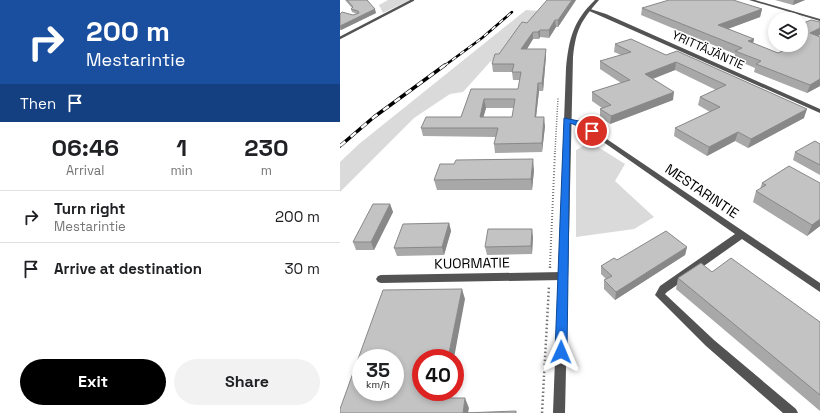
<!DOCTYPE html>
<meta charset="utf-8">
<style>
:root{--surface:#fff;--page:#f2f2f2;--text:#202124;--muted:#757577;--line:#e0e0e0;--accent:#000}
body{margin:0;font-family:"Space Grotesk",sans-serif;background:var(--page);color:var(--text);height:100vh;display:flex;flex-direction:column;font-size:15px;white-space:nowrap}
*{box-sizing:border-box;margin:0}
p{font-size:13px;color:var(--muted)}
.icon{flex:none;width:22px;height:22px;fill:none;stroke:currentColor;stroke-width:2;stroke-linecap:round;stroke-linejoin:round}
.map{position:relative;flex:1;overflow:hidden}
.drawer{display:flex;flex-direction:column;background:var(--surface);width:340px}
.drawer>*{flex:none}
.top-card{background:#1a4fa0;color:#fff;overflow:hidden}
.buttons{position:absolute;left:428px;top:12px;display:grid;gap:8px}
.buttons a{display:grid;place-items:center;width:40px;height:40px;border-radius:50%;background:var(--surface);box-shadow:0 2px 6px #0003;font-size:20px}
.speed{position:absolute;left:12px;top:349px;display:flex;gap:8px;font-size:20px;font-weight:700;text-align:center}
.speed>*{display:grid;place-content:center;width:52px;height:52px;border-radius:50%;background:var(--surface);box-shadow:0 2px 6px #0003;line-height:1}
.speed small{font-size:10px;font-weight:400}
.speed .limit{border:6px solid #d22;background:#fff;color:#111}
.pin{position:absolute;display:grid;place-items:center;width:34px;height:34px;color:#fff;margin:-17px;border:2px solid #fff;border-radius:50%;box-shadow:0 1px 4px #0007}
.me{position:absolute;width:44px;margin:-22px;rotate:1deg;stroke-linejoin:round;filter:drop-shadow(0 0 3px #0008)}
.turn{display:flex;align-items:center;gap:14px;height:84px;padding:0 20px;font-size:18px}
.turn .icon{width:52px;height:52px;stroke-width:2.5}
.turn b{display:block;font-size:28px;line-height:34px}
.then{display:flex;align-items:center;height:38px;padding:0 20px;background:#0003;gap:8px;font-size:15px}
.eta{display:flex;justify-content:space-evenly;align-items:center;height:68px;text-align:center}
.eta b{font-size:24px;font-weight:700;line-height:28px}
.action{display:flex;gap:8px;margin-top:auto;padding:8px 20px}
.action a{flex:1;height:46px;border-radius:24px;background:var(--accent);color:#fff;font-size:16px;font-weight:700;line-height:46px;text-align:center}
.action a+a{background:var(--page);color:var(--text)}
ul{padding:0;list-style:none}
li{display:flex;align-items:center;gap:12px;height:52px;padding:0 20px;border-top:1px solid var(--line)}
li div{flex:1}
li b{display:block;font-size:15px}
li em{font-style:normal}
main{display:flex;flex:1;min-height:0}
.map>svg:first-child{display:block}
.green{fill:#dadada}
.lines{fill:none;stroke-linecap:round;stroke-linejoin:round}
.path-far2{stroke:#757575;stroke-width:1.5;stroke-dasharray:1 1.5;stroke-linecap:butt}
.path-far1{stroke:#757575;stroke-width:2;stroke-dasharray:1 2;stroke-linecap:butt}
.path{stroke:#757575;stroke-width:2.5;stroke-dasharray:1.5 2.5;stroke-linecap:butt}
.service{stroke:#535353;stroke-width:2.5}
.minor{fill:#535353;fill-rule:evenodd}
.tertiary{fill:#535353;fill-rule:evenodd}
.rail-far1-casing{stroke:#000;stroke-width:2.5}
.rail-casing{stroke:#000;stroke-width:3.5}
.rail-far1{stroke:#fff;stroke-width:1.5;stroke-dasharray:5;stroke-linecap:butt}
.rail{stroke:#fff;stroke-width:2.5;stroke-dasharray:7;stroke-linecap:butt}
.wall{fill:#a8a8a8;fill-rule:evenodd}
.shaded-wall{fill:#888}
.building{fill:#c3c3c3;stroke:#888;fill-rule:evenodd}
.route{fill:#1a73e8;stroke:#114b97}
.labels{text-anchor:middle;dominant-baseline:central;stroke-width:3;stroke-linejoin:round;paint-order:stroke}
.far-street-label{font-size:12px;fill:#000;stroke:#fff}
.street-label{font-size:14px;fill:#000;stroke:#fff}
</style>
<main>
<section class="drawer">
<div class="top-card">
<div class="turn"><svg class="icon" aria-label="right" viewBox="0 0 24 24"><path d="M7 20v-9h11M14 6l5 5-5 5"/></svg><div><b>200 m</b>Mestarintie</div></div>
<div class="then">Then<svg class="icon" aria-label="arrive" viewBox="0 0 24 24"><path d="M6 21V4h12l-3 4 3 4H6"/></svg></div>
</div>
<div class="eta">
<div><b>06:46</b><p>Arrival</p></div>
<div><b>1</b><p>min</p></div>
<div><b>230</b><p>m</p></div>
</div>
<ul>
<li><svg class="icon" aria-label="right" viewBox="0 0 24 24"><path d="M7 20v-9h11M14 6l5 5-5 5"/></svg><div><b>Turn right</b><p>Mestarintie</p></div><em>200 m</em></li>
<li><svg class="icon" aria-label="arrive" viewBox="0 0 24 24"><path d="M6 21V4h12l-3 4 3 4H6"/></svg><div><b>Arrive at destination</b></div><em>30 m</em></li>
</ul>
<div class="action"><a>Exit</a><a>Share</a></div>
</section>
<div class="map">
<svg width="480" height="413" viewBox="0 0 480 413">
<rect width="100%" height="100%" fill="#fff"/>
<path class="green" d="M48,0H70L43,13L39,5Z
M186,10L199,11L162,56L150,62L123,92L110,94L74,118L0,192V162L19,144Z
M247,144L255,145L285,164L275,181L314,217L294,229L236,237V150Z"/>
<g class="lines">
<path class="path-far2" d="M215,152L218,98"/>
<path class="path-far1" d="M210,265L215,151"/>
<path class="path" d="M210,268V264
M202,413L209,286"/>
<path class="service" d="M0,38L73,0"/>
<path class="minor" d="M409,0H415L480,19V21Z
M247,8L266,14L480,109V113L247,10Z
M227,118L243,123L480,283V292L402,239L327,292L325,294L374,340L456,409L458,413H443L366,346L315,295L320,286L395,234L239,125L225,121V119Z
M223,272L226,273L228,276L226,279L223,280L41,283L38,282L36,279L38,276L41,275Z"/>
<path class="tertiary" d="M255,0H259C241,21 236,29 233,57L225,413H213L226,68C229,39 233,21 255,0Z"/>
<defs>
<path id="rail-far1" d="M104,66L142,38L172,12"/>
<path id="rail" d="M0,146L34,117L105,65"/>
</defs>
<use href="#rail-far1" class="rail-far1-casing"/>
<use href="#rail" class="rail-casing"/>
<use href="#rail-far1" class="rail-far1"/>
<use href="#rail" class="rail"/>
</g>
<path class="wall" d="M5,0H27L36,13L1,30H0V14L13,15L17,14L12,12L11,9L12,8Z
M236,0L218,27H216L209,38L200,37L199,39H193L187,49H206V56L203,91H199L196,117L205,126L202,152L155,153L154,144L156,137L83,136L81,128L121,117L131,89H178L180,80H173L172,72H153L152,64L159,54L187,23ZM146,108H174L172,117H143Z
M435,0H465L453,5Z
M302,8L422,9L420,17L387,29L414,39L413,43L438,53L453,47L448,45H461V24L480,22V35L478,36L480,86L467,93L414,72L415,68L394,59L395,54L301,15Z
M275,44L326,55L464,118L408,148L395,141L367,156L334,136L335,128L370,112L358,105L360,97L376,90L335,70L313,79L333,100L270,124L260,117V109L262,108L252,101V92L281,83L260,69V61L281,55L274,52Z
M480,144V175L453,160L455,152Z
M449,166L480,226L467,236L413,202L416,191L420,189L422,183Z
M194,170L192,190H97L94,180Z
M50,204L53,212L34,250H16L13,242Z
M109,223L111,231L104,255L57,256L54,248Z
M193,237L192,254L147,255L145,247Z
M347,247L345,255L275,300L264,289V280L266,279L261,274V266L277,260Z
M372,272L480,322V411L336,289L338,278Z"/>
<path class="shaded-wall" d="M232,0H236L218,27V20Z
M454,0H465L453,5Z
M35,9L36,13L1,30L0,26Z
M422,9L420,17L377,33L378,25Z
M215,20L216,27L209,38V30Z
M480,28V35L467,41L470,33Z
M200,30V37L199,39L198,32Z
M193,32V39L182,57L181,49Z
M414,39L412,47L408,41Z
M206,49V56L203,91L202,83Z
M336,62L335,70L304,82L305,74Z
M480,79V86L467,93L470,85Z
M198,83L199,91L195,126V117Z
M334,92L333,100L270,124L271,116Z
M144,99L146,108L141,126L140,117Z
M467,109L464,118L408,148L411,139Z
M204,117L205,126L202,152V143Z
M398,132L395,141L367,156L369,147Z
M193,159L194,170L192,190L191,179Z
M50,204L53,212L34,250L31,242Z
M480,219V226L467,236L472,225Z
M109,223L111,231L104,255L102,247Z
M192,229L193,237L192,254L191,246Z
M347,247L345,255L275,300L276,292Z
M122,289L125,299L114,358H108Z
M101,392H107L104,408L100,398Z
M125,398L129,408L128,413H123Z"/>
<path class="building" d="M7,0H27L35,9L0,26V14L2,12L13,15L19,13L18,11L11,9L13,7Z
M207,0H232L218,20H215L209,30H200L198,32H193L181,49H206L202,83H198L195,117H204L202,143L154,144L158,128H81L86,117H121L131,89H178L181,72H172L174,64H152L155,54H159L182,22L187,23ZM144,99H175L172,117H140Z
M329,0H393L422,9L378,25L414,39L408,41L438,53L457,45H461V43L464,42L461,41V24L471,20L480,22V28L470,33L480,37V79L470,85L416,64L421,61L395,51L402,48L302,8Z
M291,39L326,55L337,51L467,109L411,139L398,132L369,147L335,128L380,107L360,97L386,85L336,62L305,74L334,92L271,116L260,109L271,105L252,92L290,80L260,61L291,52L275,44Z
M475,141L480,144V165L455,152Z
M193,159L191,179L94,180L100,164H114L116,160Z
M449,166L480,183V219L472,225L416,191L426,185L422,183Z
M33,204H50L31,242H13Z
M109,223L102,247L54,248L63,224Z
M148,229H192L191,246L145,247Z
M326,231L347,247L276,292L264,280L272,276L261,266L274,258L277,260Z
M391,258L480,322V395L338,278L361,263L372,272Z
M122,289L108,358H81V392H101L100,398H125L123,413L176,411V413H0V409L43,290ZM21,358H55V392H21Z"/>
<path class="route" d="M224,118L244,122L256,131L252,133C244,131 238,125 230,123L227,352L225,356L221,358L216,356L215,352Z"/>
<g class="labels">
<g class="far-street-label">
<text transform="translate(368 50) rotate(24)">YRITTÄJÄNTIE</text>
</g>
<g class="street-label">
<text transform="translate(362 191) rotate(34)">MESTARINTIE</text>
<text transform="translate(132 263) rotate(-1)">KUORMATIE</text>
</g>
</g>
</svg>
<div class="buttons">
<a><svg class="icon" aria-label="layers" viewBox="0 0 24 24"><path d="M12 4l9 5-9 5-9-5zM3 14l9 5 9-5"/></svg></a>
</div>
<div class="speed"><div>35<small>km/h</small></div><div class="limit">40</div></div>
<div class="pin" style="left:252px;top:131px;background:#d93025"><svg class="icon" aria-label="arrive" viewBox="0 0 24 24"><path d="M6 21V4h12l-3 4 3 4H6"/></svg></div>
<svg class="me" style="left:221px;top:352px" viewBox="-20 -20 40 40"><path d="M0-17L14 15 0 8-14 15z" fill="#1a73e8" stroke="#fff" stroke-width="4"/></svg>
</div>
</main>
